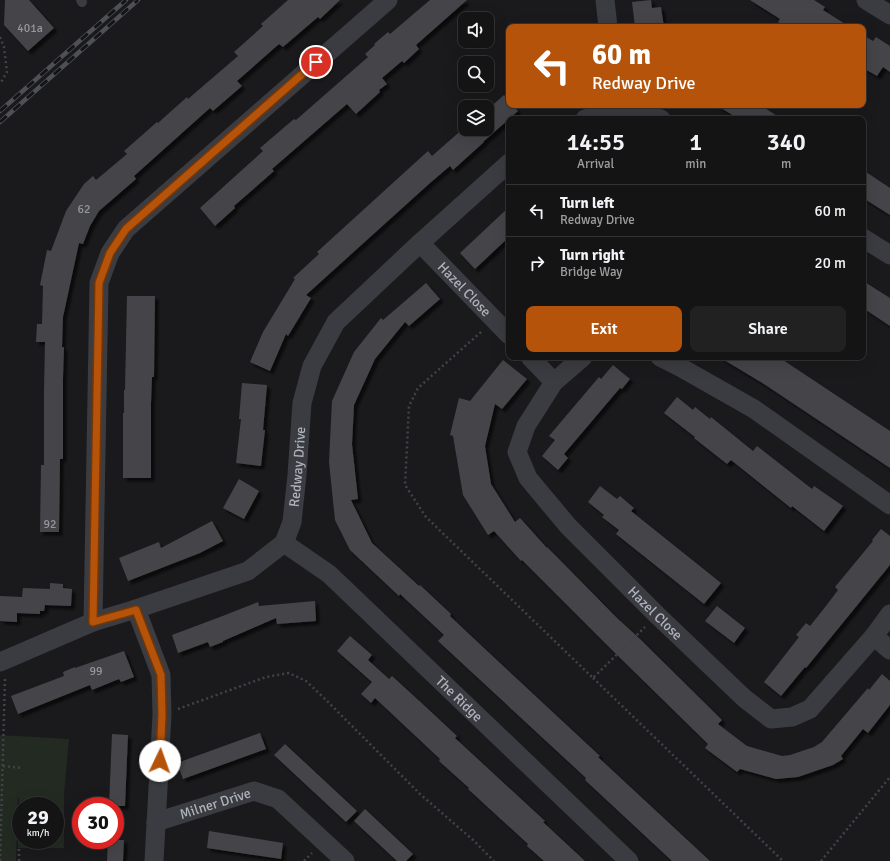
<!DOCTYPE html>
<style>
:root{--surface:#141415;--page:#212122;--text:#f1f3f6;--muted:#9d9ea0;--line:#333334;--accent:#b45309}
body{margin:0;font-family:Signika,sans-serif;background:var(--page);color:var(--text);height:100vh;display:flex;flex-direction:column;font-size:15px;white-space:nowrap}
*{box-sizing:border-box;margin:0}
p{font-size:13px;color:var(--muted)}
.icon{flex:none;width:22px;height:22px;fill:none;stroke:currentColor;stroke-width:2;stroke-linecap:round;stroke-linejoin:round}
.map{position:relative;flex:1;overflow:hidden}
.details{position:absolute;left:506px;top:116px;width:360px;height:244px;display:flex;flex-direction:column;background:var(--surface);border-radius:8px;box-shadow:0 4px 16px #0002,0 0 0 1px var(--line)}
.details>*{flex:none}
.banner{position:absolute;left:506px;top:24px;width:360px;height:84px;border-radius:8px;box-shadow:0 4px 16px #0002,0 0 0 1px var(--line);background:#b45309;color:#fff;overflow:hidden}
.tools{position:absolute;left:458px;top:12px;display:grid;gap:8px}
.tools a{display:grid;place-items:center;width:36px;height:36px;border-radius:8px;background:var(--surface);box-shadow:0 4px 16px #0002,0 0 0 1px var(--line);font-size:20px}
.speed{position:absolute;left:12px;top:797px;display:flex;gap:8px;font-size:20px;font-weight:700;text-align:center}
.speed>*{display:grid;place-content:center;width:52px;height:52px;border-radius:50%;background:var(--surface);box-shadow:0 4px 16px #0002,0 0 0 1px var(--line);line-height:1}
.speed small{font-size:10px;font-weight:400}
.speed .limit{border:6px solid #d22;background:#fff;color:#111}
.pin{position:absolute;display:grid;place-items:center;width:34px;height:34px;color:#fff;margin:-17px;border:2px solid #fff;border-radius:50%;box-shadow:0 1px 4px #0007}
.me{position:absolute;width:44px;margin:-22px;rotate:3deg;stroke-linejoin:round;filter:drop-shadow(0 0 3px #0008)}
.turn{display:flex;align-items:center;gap:14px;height:84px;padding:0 20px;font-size:18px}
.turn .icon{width:52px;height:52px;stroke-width:2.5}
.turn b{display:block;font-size:28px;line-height:34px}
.eta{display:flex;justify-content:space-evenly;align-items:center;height:68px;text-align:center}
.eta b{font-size:24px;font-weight:600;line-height:28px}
.cta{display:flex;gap:8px;margin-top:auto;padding:8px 20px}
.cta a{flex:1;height:46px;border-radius:8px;background:var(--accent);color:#fff;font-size:16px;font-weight:600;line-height:46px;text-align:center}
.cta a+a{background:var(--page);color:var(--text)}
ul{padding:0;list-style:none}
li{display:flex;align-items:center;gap:12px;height:52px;padding:0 20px;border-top:1px solid var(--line)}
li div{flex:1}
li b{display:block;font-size:15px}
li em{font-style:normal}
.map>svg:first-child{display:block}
.green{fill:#222a22;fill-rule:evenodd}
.building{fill:#444549;filter:url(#shadow)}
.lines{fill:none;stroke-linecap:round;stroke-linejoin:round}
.path{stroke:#414348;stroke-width:2.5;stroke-dasharray:2 3;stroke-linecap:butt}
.lane{stroke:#3b3c41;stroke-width:10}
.street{stroke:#3b3c41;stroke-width:19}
.rail-casing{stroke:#4e5056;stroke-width:4.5}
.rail{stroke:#151517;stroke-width:3;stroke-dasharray:9;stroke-linecap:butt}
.route-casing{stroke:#753606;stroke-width:10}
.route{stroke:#b45309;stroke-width:7}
.labels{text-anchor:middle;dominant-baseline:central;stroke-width:3;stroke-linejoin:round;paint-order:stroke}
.number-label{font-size:12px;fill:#93979e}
.street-label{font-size:14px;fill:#adb2bb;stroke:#151517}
</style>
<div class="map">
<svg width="890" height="861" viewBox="0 0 890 861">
<defs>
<filter id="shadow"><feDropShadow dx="3.5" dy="3.5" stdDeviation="1" flood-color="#0009"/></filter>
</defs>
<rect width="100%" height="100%" fill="#1a1a1c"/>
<path class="green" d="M0,735L69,739L64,794V848H18L19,798H18L16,861H0ZM21,806H55V840H21Z"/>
<path class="building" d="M5,0H29L54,28L28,51L4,25Z
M288,0H340L320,19L318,17L283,47L279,44L237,81L242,86L213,111L210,108L134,176L136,179L99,211L90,226L83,244L79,243L63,317L62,347H64L63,378V459H60L59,532H40L41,465H44V392L45,342H36L37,324H42L43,286L40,285L47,250L51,251L66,211L84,184L93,176L96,180L127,154L124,151L157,122L158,123L187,97L188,99L238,56L234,52L263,26L261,24Z
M430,0H467L416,45L419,49L404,63L402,61L382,78L387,84L379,90L380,92L356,114L347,104L272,169L274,171L234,206L235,208L215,226L200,208L263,151L260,148L294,119L296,120L368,57L365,54L375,45L374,44L388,32L390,34Z
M651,0L652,8L661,7L664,27H635L632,2Z
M750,0H814L825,7L823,10L850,27H787L778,22L780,19Z
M863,35L873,41L876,37L890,46V72L883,67L877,76L863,68Z
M504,95L509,101V105H513L518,111L483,142H484L453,170L450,166L430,183L306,295L311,298L288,336L286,334L270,371L250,362L263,332L295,279L293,278L319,254L317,252L428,151L432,156L465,127V129H487V110Z
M716,105H760L782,119H739Z
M863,170L890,188V215L863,198Z
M509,207V237L475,269L460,253Z
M863,281L890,298V326L863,308Z
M426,283L440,299L409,326L405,322L375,359L354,405L352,444L358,499L351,500L372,543L419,586L420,585L451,614L450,616L469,634L587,744L600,756L598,757L710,861H672L585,780L586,778L438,641L444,635L400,594L399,596L350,550L335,520L329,462L332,401L354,352L381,318L383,320Z
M127,296H155L154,377H152L151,403V478H123V413H124V390H125Z
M719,357H778L783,360L890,431V468L764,384Z
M503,360L527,379L502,409L495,404L485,446L491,484L515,522L520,518L547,548V547L558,558L617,618L640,639L722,720L718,724L747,746L782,756L790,755L814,747L822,742L868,688L869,690L882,674L890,681V705L868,733L863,729L841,756L843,759L833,765L798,777L776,779L740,769L737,772L705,748L708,744L610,648L522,560L521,561L494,531L488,535L463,495L453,436L450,435L459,398L470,401Z
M613,365L630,379L622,389L620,388L564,454L568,458L558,470L542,456L555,440L549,436L599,377L601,379Z
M242,383L267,385L263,430H265L261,466L236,463L241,419H239Z
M677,397L693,410L695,407L710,419L711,417L753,451L757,446L812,489L814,486L843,506L824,531L792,506L791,508L731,460L727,464L694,438L695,437L664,413Z
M239,479L259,491L244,519L223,508Z
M600,486L617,499L620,496L634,508L631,511L721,583L704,604L616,534L619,530L602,517L604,515L588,502Z
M212,521L223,541L200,553L128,581L119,558L159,542L161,548Z
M881,529L890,536V565L806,668L805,667L781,696L764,682L799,637L796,635L806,623L810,626L826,606L838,590L835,587L873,541L872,540Z
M50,583L63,584V588L72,589L71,606L45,605L44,611H40V614L17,613V622L0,621V596L22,597L23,588L50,589Z
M315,601L316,621L277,624L276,618L223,641V642L210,647L208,642L178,653L172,635L220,617L258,602L259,606Z
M717,606L745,628L734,643L705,621Z
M350,636L372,655L368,660L389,679L392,676L427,708L457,736L455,738L545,821L543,822L585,861H544L527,846L528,844L468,789L469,788L439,761L440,759L375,698L371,703L361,694L372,682L337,651Z
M124,651L134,677L121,682L119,679L92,690L90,685L18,714L11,696L64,676L63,672L75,667V668Z
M260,733L266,749L183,779L177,763Z
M112,734L128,735L125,806H109Z
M285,744L357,811L346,822L274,755Z
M365,809L413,854L406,861H397L354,821Z
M209,831L283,843L281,859L207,848Z
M108,840H124L123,861H107Z"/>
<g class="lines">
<path class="path" d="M0,37L4,47L7,72L0,84
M481,332L418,388L409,406L405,485L426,517L593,678L645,627
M593,678L783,861
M178,709L266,677L289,673L306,681L323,697L420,794L473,840L494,861
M3,766L22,768
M0,861L5,678
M19,861V847
M304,861L312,853
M821,861L890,777"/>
<path class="lane" d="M81,0L82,2"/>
<g class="street">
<path d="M605,0L608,27"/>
<path d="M866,0L890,15"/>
<path d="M585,119L616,111L645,114L661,119"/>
<path d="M863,238L890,255"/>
<path id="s1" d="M420,243L509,335"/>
<path d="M530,357L554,382"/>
<path id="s2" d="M583,357L554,382L526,426L517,452L528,478L568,526L657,615L744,698L771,719L792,717L810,709L874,636L890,614"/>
<path d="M660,357L680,367L754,409L890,505"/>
<path id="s3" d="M284,543L329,574L629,861"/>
<path d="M136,609L161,675L162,715L154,861"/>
<path d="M93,622L99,283L110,253L126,229L388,0"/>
<path d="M874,636L890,650"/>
<path id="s4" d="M0,662L93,622L136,609L248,571L284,543L292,522L297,475L302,403L312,366L336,322L420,243L509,163"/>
<path id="s5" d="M156,822L254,791L278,799L345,861"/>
</g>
<defs>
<path id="rail" d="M0,111L126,0
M0,122L138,0"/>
</defs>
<use href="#rail" class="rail-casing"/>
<use href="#rail" class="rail"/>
</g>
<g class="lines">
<defs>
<path id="route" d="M160,761L162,715L161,675L136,610L93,622L99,283L110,253L126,229L316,62"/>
</defs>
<use href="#route" class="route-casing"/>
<use href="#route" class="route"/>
</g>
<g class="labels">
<g class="number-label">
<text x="30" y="28">401a</text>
<text x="84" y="209">62</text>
<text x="50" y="524">92</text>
<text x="96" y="671">99</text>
</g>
<g class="street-label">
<text stroke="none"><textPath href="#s1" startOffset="64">Hazel Close</textPath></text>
<text stroke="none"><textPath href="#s4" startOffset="388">Redway Drive</textPath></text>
<text stroke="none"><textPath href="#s2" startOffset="332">Hazel Close</textPath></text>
<text stroke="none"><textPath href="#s3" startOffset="235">The Ridge</textPath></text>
<text stroke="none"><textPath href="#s5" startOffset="62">Milner Drive</textPath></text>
</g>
</g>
</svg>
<div class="tools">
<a><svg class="icon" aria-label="sound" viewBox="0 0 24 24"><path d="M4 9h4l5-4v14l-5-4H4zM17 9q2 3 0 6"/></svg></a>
<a><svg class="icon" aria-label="search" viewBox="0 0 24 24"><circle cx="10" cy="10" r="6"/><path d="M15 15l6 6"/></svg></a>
<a><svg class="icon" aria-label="layers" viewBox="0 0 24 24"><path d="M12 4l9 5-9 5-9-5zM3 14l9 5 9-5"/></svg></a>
</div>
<div class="speed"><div>29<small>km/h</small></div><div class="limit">30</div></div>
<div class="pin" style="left:316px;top:62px;background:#d93025"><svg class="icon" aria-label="arrive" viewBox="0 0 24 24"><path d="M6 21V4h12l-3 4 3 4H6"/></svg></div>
<svg class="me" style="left:160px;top:761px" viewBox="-20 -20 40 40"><circle r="19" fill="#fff"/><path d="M0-13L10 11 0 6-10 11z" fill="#b45309"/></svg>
<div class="banner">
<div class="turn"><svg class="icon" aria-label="left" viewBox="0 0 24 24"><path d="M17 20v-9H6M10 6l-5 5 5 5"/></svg><div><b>60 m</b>Redway Drive</div></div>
</div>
<section class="details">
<div class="eta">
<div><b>14:55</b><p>Arrival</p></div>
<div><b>1</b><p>min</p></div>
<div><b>340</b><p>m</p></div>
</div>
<ul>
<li><svg class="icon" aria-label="left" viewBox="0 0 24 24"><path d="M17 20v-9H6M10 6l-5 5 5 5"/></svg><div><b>Turn left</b><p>Redway Drive</p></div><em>60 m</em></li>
<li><svg class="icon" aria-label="right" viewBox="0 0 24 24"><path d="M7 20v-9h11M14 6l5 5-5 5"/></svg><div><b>Turn right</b><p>Bridge Way</p></div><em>20 m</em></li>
</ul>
<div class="cta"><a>Exit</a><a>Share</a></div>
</section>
</div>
